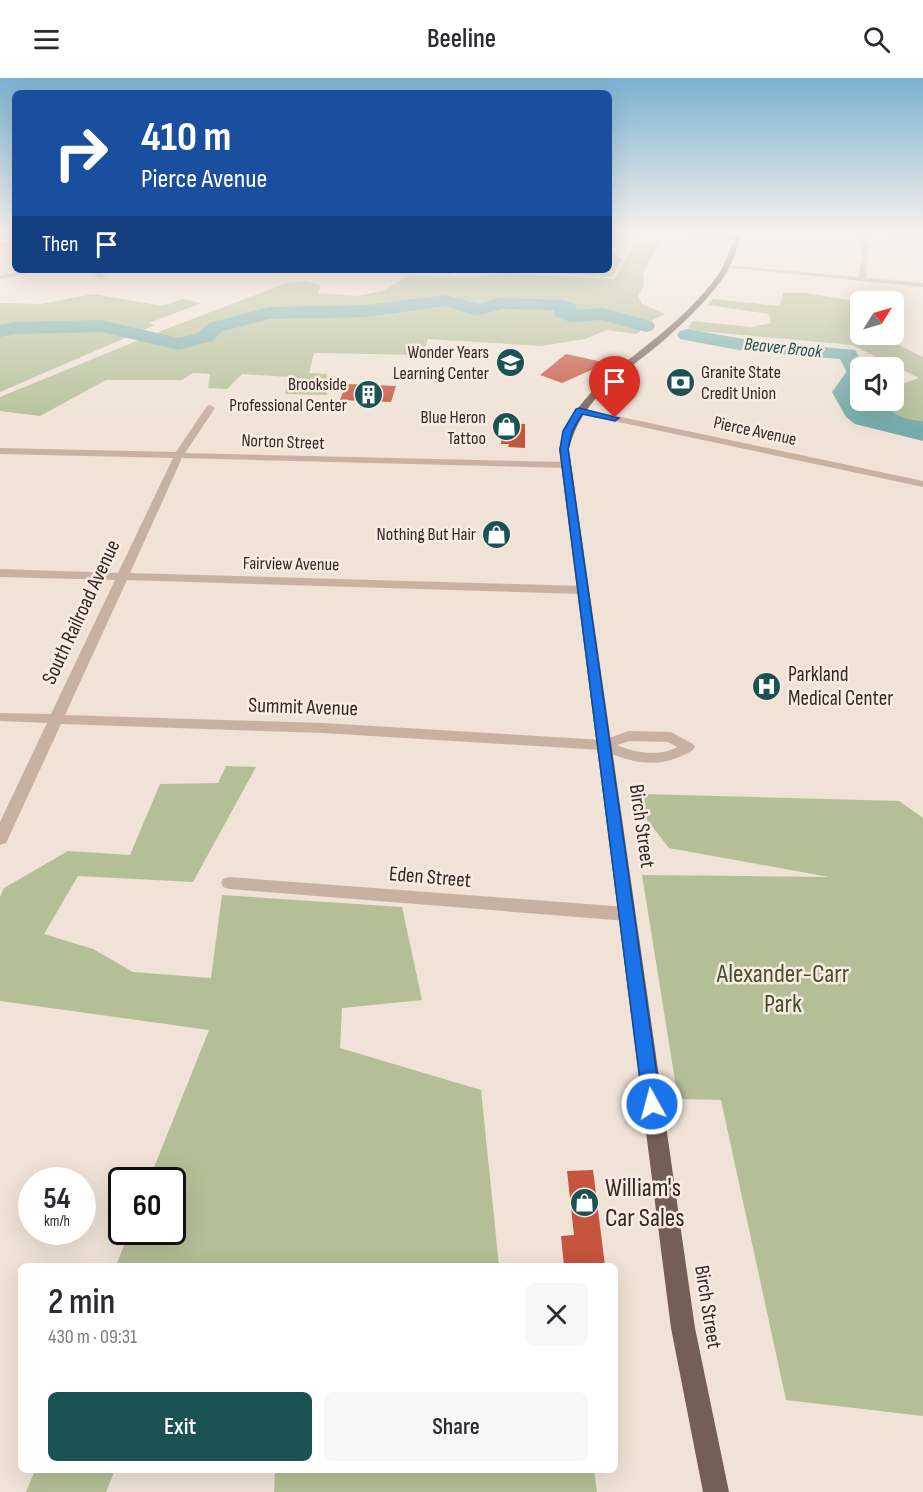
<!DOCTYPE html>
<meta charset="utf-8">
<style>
:root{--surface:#fff;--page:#f7f7f7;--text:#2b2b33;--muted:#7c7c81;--accent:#1b5353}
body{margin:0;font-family:"Sofia Sans Condensed",sans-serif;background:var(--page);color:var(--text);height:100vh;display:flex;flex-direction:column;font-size:22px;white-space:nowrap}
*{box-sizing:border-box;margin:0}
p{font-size:20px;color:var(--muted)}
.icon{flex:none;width:33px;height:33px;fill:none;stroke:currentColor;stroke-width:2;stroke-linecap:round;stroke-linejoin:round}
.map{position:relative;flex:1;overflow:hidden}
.panel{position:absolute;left:18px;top:1185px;width:600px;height:210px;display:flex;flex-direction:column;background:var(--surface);border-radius:9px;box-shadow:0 6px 24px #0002}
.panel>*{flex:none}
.guide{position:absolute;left:12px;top:12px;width:600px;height:183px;border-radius:9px;box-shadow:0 6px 24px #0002;background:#1a4fa0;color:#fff;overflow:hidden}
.needle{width:39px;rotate:53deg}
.tools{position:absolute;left:850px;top:213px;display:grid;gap:12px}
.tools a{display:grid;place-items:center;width:54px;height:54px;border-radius:9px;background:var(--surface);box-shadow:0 6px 24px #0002;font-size:30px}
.speed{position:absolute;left:18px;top:1089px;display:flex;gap:12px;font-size:30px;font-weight:700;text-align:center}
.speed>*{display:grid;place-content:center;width:78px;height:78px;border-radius:50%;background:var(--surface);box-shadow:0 6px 24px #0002;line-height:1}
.speed small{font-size:15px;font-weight:400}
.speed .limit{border:3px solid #111;border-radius:9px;background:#fff;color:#111}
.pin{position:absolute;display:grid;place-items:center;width:51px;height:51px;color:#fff;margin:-62px -26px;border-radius:50% 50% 50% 0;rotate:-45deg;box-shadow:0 0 6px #0007}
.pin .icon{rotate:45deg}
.me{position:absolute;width:66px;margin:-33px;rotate:353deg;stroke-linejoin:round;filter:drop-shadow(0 0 4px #0008)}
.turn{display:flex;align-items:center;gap:21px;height:126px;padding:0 30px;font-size:27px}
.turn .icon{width:78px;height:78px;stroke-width:2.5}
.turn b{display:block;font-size:42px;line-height:51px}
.then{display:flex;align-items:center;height:57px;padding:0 30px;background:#0003;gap:12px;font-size:22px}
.round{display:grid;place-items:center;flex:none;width:63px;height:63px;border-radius:9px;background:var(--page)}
.headline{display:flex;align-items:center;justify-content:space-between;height:102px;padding:0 30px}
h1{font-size:36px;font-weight:600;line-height:45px}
.action{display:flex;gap:12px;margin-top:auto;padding:12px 30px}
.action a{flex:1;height:69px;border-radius:9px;background:var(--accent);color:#fff;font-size:24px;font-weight:600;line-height:69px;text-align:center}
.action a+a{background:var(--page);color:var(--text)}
header{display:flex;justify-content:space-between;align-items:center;height:78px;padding:0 30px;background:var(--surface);font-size:27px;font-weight:600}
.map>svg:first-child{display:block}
.green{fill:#b4bf97}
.water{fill:#75adab}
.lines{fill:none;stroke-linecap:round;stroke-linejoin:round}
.river{fill:#75adab;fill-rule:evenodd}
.building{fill:#c5553f}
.street{fill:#c8b1a3;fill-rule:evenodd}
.secondary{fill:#9b7f74;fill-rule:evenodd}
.primary{fill:#755e56;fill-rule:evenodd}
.route{fill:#1a73e8;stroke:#114b97;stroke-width:1.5}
.labels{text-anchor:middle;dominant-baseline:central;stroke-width:5;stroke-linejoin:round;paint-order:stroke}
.far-water-label{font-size:18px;font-style:italic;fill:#1b5353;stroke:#f8ece2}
.far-poi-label{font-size:18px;fill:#332825;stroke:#f8ece2;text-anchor:end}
.far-street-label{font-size:18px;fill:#332825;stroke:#f8ece2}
.street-label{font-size:21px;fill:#332825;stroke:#f8ece2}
.poi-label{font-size:21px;fill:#332825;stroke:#f8ece2;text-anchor:start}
.near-park-label{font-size:26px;fill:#455129;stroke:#f8ece2}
.near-poi-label{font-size:26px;fill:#332825;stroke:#f8ece2;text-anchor:start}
</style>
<header><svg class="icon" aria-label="menu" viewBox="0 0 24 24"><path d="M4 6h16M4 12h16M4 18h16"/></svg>Beeline<svg class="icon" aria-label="search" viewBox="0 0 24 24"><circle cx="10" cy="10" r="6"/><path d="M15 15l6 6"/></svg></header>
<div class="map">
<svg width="923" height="1414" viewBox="0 0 923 1414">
<rect width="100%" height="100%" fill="#f0e2d6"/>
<path class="green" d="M636,164L660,166L643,194L644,207L638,218L642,226L665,236L653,242L637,256L607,252L585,261L541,268L428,261L423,277L314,275L309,295L327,296V317L285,316L289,299L242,296L227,311L208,310L210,296L193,295L182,302H106L40,338L0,333V319L166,251L287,205L307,203L321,207L318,215L356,218L383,213L408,198L472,199L505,195L614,201Z
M609,172L622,182L612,199L521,192H609Z
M783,215H806L861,224V256L878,257L923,279V343C908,341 890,338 884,323L894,322V309L919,300L852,267L688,252L692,243L751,249L771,245L769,236L708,227L712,221L780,228Z
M93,216L162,228L182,221L202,225L149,245L155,247L0,314V225L41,226Z
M226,688L256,689L193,804L78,798L44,856L93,871L133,894L211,900L222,817L402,829L422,922L342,930L340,970L481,1012L499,1188H116L129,1154H172V1102H149L209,952L0,923V819L4,810L68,773L130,777L160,706L218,705Z
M642,716L899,723L923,740V1338L786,1322L721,1022L678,1021L642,797L829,799L669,770L644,738Z
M35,1392H115L106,1414H26Z
M275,1392H594L597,1414H274Z"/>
<path class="water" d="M848,282L866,285L870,289L861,290V322L884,323C890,338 908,341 923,343V363L855,346L846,339L832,314L850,289Z"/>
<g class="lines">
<path class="river" d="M446,217L478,226L498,220L563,222L575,226L577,232L603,230L653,244L655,248L653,252L646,254L602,242L570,244L555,238L554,232L502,231L477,238L445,228L367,239L269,241L223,253L212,263L179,272L101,254L14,256L0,259V247L14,244L101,242L179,260L198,255L209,245L269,229L367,227Z
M687,251L749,262L855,272L865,290H861V310L854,308L840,281L749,274L680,261L677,257L680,253Z"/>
</g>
<path class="building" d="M566,276L607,285L562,305L540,297Z
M346,306L375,307L396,308L391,324L340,322Z
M503,345L525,346V370L508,369L509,366H501Z
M593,1092L605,1188H564L561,1158L574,1157L567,1093Z"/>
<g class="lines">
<path class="street" d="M864,154H870L866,200L923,205V209L723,189L726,187L859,199Z
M884,154L923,155V159L887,156Z
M15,163V167L0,169V165Z
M30,192H47L0,201V197Z
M91,192H99L106,199L99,201Z
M449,192H457L449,197L445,195Z
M210,327L215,330L185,375L565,384L570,387L565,390L182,380L130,495L582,508L588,512L582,516L127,502L65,637L323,645L603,662L629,653L671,654L693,666L695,669L693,672C660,692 635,686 602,672L323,655L61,646L8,761L6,765L0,767V744L47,645L0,643V635L51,636L115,502L0,499V491L118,495L173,380L0,376V370L176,374L207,328ZM630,663L668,664L677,669C660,679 635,675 617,667Z
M579,330L923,403V409L576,335L574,333Z
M229,799L627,829L633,831L635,836L633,841L627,843L229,811L223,809L221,805L223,801Z"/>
<path class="secondary" d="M674,154H698L740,160L737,162Z"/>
<path class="primary" d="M737,154H743C736,171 732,189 720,204C704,226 683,245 663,263C625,295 581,320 569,371L695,1250L729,1414H703L671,1250L559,371C572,318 618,292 657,259C678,242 699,222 716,200C726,187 730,170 737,154Z"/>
</g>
<linearGradient id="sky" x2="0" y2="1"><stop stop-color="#7ab1d0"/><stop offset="0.44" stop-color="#f8f2ed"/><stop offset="1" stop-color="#f8f2ed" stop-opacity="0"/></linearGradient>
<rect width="923" height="352" fill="url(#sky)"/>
<path class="route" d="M579,330L619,340L615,343L582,336L572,353L568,371L661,1026L658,1032L652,1034L646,1032L643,1026L560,371L563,353L576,331Z"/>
<defs>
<symbol id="school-disc" viewBox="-11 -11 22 22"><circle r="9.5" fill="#1b5353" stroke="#f8ece2"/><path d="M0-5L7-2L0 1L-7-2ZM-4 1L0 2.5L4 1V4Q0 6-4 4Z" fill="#fff"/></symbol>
<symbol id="bank-disc" viewBox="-11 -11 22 22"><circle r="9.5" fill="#1b5353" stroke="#f8ece2"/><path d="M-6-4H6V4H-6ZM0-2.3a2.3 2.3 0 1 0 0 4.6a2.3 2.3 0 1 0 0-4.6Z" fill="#fff"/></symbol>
<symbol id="building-disc" viewBox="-11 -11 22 22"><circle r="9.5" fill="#1b5353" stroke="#f8ece2"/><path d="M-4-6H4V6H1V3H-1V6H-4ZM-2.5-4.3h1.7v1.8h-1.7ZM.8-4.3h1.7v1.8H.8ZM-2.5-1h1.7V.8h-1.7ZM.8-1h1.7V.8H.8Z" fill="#fff"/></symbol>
<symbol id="shop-disc" viewBox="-11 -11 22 22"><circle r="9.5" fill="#1b5353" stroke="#f8ece2"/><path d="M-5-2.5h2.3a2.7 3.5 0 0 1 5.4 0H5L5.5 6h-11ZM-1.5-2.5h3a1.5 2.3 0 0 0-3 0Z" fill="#fff"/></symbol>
<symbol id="hospital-disc" viewBox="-11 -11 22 22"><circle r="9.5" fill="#1b5353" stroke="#f8ece2"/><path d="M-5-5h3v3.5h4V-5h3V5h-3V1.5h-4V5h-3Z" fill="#fff"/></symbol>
</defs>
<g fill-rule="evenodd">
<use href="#school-disc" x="494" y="268" width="33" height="33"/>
<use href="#bank-disc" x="664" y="288" width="33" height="33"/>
<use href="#building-disc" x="352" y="300" width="33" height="33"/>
<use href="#shop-disc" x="490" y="332" width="33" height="33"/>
<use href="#shop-disc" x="480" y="440" width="33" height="33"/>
<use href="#hospital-disc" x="750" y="592" width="33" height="33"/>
<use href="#shop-disc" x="568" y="1108" width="33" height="33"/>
</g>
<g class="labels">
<g class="far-water-label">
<text transform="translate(783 270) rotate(6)">Beaver Brook</text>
</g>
<g class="far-poi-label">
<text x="489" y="274">Wonder Years<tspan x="489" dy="21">Learning Center</tspan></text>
<text x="701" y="294" text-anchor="start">Granite State<tspan x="701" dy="21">Credit Union</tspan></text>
<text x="347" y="306">Brookside<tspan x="347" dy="21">Professional Center</tspan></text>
<text x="486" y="339">Blue Heron<tspan x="486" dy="21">Tattoo</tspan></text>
<text x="476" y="456">Nothing But Hair</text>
</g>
<g class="far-street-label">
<text transform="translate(755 353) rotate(12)">Pierce Avenue</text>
<text transform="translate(283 364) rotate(2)">Norton Street</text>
<text transform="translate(291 486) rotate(1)">Fairview Avenue</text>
</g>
<g class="street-label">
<text transform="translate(81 534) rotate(-65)">South Railroad Avenue</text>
<text transform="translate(303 629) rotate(2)">Summit Avenue</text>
<text transform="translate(642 748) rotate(82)">Birch Street</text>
<text transform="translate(430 799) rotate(5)">Eden Street</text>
<text transform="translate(708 1229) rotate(81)">Birch Street</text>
</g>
<g class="poi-label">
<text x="788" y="596">Parkland<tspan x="788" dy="24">Medical Center</tspan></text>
</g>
<g class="near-park-label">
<text x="783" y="896">Alexander-Carr<tspan x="783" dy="30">Park</tspan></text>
</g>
<g class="near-poi-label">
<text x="605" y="1110">William's<tspan x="605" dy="30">Car Sales</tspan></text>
</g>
</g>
</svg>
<div class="tools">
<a><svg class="needle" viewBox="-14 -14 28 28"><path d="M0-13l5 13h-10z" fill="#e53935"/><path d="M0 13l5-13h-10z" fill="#7c7c81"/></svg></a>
<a><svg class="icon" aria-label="sound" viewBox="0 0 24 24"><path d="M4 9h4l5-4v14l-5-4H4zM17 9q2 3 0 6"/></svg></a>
</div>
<div class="speed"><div>54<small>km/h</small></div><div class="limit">60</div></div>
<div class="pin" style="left:615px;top:340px;background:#d93025"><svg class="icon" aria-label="arrive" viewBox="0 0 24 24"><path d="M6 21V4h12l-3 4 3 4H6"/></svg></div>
<svg class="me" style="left:652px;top:1026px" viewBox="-20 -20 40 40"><circle r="17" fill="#1a73e8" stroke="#fff" stroke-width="3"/><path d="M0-11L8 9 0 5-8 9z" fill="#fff"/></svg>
<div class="guide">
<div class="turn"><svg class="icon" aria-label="right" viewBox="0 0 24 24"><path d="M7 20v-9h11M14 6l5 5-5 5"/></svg><div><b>410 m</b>Pierce Avenue</div></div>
<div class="then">Then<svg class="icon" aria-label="arrive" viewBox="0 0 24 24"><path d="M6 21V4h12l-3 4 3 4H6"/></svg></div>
</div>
<section class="panel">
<div class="headline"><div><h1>2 min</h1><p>430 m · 09:31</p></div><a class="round"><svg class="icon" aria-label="close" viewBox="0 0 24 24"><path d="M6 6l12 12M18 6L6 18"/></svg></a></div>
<div class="action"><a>Exit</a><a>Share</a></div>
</section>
</div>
